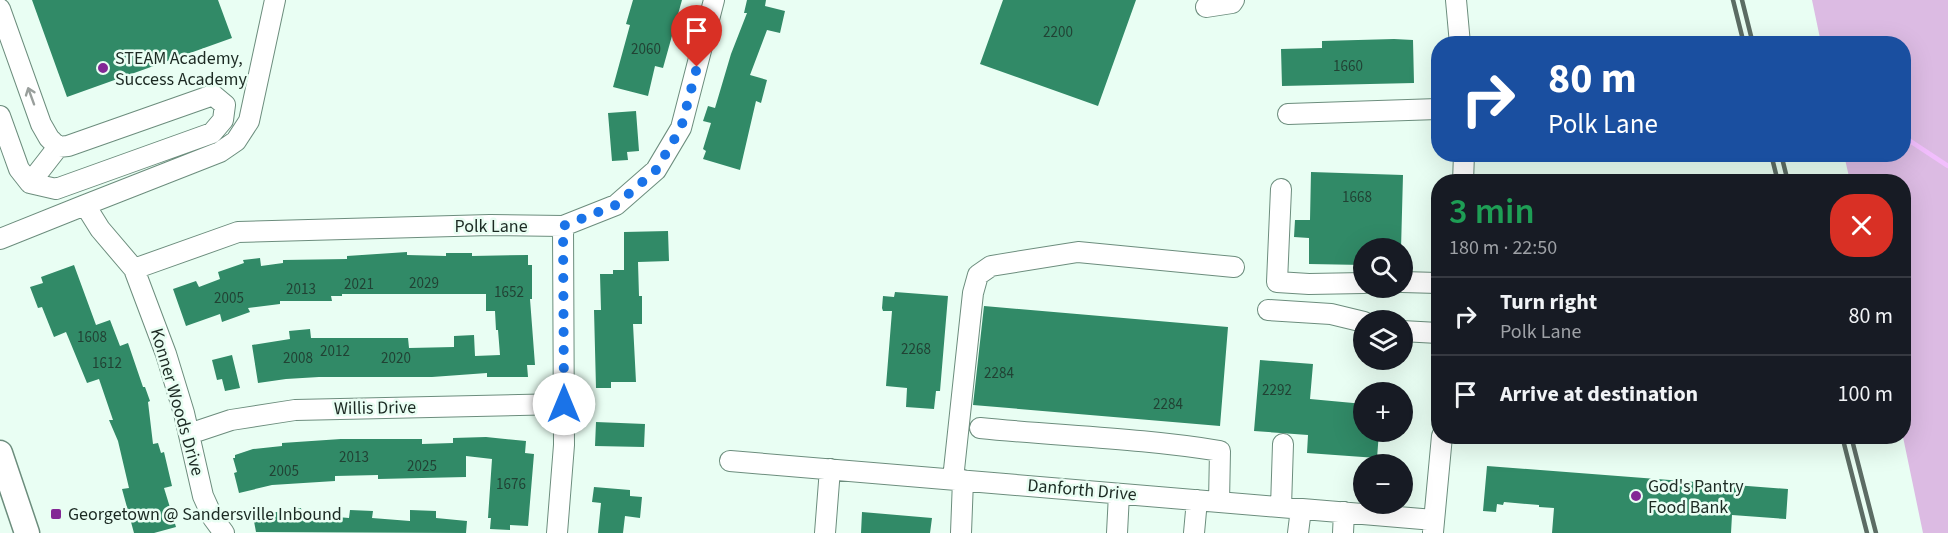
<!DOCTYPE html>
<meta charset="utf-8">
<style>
:root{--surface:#171b24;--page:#20242c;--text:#f1f3f6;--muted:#9ea1a6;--line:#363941}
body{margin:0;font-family:"Source Sans 3",sans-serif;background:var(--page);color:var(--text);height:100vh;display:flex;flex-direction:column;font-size:22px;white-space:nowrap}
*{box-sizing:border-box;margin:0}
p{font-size:20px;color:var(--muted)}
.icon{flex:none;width:33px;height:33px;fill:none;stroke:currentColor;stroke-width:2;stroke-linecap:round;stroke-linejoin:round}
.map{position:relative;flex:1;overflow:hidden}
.panel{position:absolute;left:1431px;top:174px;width:480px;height:270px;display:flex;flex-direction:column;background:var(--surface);border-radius:24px;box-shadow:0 6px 24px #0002}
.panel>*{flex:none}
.banner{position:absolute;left:1431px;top:36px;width:480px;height:126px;border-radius:24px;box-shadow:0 6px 24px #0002;background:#1a4fa0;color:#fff;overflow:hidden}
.tools{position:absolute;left:1353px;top:238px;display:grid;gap:12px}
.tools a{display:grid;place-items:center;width:60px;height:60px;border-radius:50%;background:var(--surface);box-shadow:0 6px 24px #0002;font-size:30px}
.pin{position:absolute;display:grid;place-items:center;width:51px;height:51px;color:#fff;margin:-62px -26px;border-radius:50% 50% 50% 0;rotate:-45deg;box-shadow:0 0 6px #0007}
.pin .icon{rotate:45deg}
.me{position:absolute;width:66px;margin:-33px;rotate:0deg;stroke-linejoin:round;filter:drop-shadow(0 0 4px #0008)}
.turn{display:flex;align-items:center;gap:21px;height:126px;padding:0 18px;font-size:27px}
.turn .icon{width:78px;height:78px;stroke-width:2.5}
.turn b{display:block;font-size:42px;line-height:51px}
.round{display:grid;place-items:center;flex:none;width:63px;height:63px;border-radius:24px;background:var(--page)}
.headline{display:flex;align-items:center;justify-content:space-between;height:102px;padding:0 18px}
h1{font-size:36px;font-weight:600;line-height:45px;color:#1e9e55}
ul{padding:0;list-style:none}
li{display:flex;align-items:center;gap:18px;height:78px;padding:0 18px;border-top:2px solid var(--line)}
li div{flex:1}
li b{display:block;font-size:22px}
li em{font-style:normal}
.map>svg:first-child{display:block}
.green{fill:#dcbbe3}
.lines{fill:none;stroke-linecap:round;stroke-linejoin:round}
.stream{stroke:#f2befd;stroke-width:4.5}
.building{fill:#318a67}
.minor-casing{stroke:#6c8d7d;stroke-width:22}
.major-casing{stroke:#6c8d7d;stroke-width:27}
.minor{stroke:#fff;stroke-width:20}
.major{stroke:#fff;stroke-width:24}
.rail{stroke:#5c6c64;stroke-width:4.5}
.oneway{stroke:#999f9c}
.route{stroke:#1a73e8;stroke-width:10;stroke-dasharray:0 18}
.poi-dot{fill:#832895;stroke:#e9fef3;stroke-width:2}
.labels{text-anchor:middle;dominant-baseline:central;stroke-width:5;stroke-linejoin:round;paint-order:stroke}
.number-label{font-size:15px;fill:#214234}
.poi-label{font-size:18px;fill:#1c2a23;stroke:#e9fef3;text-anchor:start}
.street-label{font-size:18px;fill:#1c2a23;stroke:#e9fef3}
</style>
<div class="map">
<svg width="1948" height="533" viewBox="0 0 1948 533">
<rect width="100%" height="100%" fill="#e9fef3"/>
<path class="green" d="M1812,0H1948V533H1923L1903,437L1904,182L1850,181L1844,155L1904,154V44L1821,43Z"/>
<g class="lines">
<path class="stream" d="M1904,137L1948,166"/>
</g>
<path class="building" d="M32,0H218L232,38L67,97Z
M633,0H682L663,68L655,66L648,96L613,87L630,25L626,24Z
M747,0H766L765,6L785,11L780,33L767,30L750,75L767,80L761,103L756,101L740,170L703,159L706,151L703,149L711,123L703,121L708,106L715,108L731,54L747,13H744Z
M1003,0H1136L1098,106L980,64Z
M1394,39L1413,40L1414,83L1282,86L1281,49L1322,48V41Z
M636,111L639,151L627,152L628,160L612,161L608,113Z
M1311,172L1403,175L1401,249H1364V265L1309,264V238L1294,237L1295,220H1310Z
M668,231L669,261L638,262L639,296H642V324H633L636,382H611V388H596L594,310H601L600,274H613V270H624V232Z
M407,252V255L446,256V253H472V256L528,255V265H532V299H530L535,365H527L528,377H487V373L432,377H319L286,379L258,383L252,345L290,339L289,331L310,329L311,338H408L409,348L454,347V336L474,335L475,356L500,355L498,330H496L495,311H486V294H342V296H331L332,301H280V304L248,308L250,312L222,322L220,314L186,326L173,289L196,281L199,287L220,279L218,272L244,263L243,260L260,258L261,266L283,263V260L347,259V256Z
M74,265L96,325L110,320L120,346L128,343L143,387H145L150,401L148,402L153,444L158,443L161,453L164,452L172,486L164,488L176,527L154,533H134L122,489L129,488L118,441L109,420H113L99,379L87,383L66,332L54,337L42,307L38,308L30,287L43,283L41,277Z
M895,292L948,296L940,391H936L934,409L906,407L907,388L886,386L892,311H883L882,308L883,296L894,297Z
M984,306L1228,327L1220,426L973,405Z
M232,355L240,388L225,391L222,379L217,380L212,360Z
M1260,360L1313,364L1310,399L1364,404V432H1379L1377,458L1307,453L1308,435L1254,431Z
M596,422L645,424L644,447L595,446Z
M486,437L526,441L525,453L534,454L528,526L510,525V530L490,529L491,518H488L492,459L466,456V477L378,479V475L335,476V481L272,485L239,493L234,473L237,472L233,458H235V455L253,449L282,446V443L341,439H422V444L453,443V438Z
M1487,466L1788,489L1786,519L1732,515L1731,533H1552L1554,508L1539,507V505L1504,502L1503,505L1497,504L1496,512L1483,511Z
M594,487L630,490V496L642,497L640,518L625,516L623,533H598L601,503L592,502Z
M301,508L302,514L349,518L350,510L373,511L372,518L410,521V510L436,511V518L467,521L466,533L256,532L253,516Z
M862,512L932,518L930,533H861Z"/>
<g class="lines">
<defs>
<path id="minor" d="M1456,0L1460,44
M1206,7L1232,3L1234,0
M0,9L41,124L49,138L58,147
M1288,114L1438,109
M0,116L19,169L30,183L56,189L212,133L223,120L225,105L213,95L68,146L58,147L30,183
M1463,182L1464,154
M1281,189L1277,282L1309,284L1364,283
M0,239L85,205
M134,269L238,232L490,225L563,226L616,205L656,170L681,128L714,0
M1402,282L1438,283
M1268,310L1331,314L1364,322
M1402,331L1438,333
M980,428C1060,436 1141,438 1220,451L1219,502
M189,434L231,420L295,410L563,404
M730,461L1434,520
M953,479L973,293L978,275L991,266L1078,252L1234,267
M1281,507L1283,444
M1433,532L1442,436
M224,533L213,518L203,496L184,413L166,354L134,269L100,229L85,205L220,152L236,141L249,121L275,0
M557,533L564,445L563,226
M825,533L830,469
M961,533L963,480
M1117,533L1119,494
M1194,533L1197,500
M1298,533L1301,509
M1343,533L1344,512"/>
<path id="major" d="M0,453L27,533"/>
</defs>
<use href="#minor" class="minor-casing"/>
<use href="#major" class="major-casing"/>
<use href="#minor" class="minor"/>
<use href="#major" class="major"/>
<path class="rail" d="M1733,0L1744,44
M1742,0L1753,44
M1771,154L1778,182
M1781,154L1788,182
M1842,436L1867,533
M1851,436L1876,533"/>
</g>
<defs><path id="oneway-shaft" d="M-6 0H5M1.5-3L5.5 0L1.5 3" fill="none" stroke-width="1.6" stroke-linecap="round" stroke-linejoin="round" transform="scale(1.5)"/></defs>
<use class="oneway" href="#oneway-shaft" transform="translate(31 96) rotate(-110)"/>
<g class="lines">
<path class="route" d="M564,404L563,226L616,205L656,170L681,128L697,67"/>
</g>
<g class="poi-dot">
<circle cx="103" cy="68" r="6"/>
<circle cx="1636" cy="496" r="6"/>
<rect x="50" y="508" width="12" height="12" rx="3"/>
</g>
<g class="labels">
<g class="number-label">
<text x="1058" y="32">2200</text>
<text x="646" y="49">2060</text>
<text x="1348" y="66">1660</text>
<text x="1357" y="197">1668</text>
<text x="424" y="283">2029</text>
<text x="359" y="284">2021</text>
<text x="301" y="289">2013</text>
<text x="509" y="292">1652</text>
<text x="229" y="298">2005</text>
<text x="92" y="337">1608</text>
<text x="916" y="349">2268</text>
<text x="335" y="351">2012</text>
<text x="298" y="358">2008</text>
<text x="396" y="358">2020</text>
<text x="107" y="363">1612</text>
<text x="999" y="373">2284</text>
<text x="1277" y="390">2292</text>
<text x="1168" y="404">2284</text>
<text x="354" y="457">2013</text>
<text x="422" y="466">2025</text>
<text x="284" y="471">2005</text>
<text x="511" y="484">1676</text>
</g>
<g class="poi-label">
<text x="115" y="58">STEAM Academy,<tspan x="115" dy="21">Success Academy</tspan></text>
<text x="1648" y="486">God's Pantry<tspan x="1648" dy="21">Food Bank</tspan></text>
<text x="68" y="514">Georgetown @ Sandersville Inbound</text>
</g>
<g class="street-label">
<text x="491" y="226">Polk Lane</text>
<text transform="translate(177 402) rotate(74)">Konner Woods Drive</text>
<text transform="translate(375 408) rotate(-1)">Willis Drive</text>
<text transform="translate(1082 490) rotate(5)">Danforth Drive</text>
</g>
</g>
</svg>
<div class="tools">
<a><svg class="icon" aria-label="search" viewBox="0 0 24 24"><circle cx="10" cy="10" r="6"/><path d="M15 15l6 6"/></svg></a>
<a><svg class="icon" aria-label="layers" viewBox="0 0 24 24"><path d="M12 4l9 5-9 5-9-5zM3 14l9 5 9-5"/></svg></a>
<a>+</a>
<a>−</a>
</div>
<div class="pin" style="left:697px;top:67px;background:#d93025"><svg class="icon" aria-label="arrive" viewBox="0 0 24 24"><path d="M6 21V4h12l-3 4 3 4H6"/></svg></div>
<svg class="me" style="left:564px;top:404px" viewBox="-20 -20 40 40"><circle r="19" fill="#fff"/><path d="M0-13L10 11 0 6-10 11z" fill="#1a73e8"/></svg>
<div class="banner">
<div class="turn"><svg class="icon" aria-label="right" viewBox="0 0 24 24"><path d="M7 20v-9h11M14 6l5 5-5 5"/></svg><div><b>80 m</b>Polk Lane</div></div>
</div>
<section class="panel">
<div class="headline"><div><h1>3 min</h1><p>180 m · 22:50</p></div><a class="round" style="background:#d93025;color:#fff"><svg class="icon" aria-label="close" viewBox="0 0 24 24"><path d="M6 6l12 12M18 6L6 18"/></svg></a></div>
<ul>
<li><svg class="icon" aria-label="right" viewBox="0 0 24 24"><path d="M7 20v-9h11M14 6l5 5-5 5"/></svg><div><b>Turn right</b><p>Polk Lane</p></div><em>80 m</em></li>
<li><svg class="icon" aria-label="arrive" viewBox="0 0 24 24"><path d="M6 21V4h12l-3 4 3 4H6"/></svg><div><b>Arrive at destination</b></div><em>100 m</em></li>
</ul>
</section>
</div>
